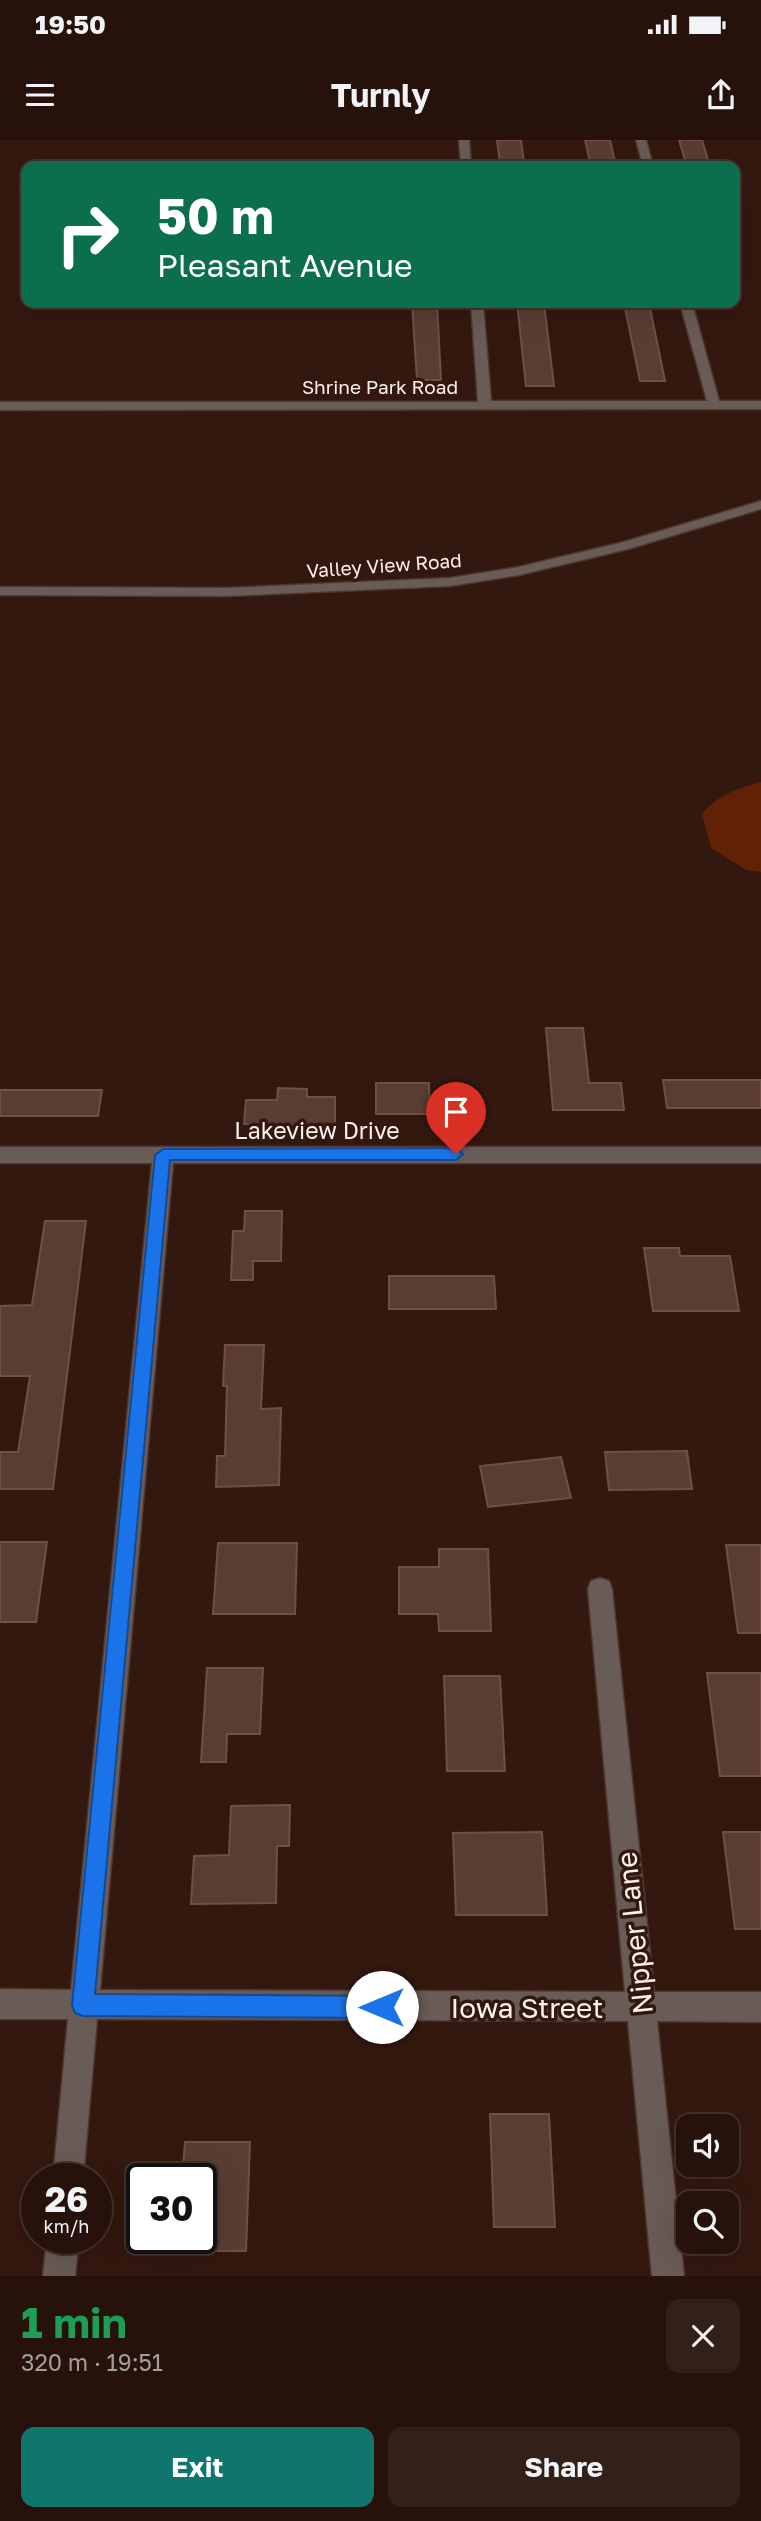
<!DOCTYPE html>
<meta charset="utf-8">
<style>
:root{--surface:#26120b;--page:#322019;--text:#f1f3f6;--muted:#a49e9d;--line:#42322c;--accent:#0f766e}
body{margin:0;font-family:"Golos Text",sans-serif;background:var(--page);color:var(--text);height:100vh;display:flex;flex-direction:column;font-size:26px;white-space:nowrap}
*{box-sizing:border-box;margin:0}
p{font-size:23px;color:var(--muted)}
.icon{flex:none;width:38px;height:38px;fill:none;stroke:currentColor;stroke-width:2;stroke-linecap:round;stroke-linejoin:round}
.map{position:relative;height:2136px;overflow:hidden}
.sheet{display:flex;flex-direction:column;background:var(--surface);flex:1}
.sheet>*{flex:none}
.banner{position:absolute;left:21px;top:21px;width:719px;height:147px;border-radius:14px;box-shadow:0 7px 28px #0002,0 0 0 2px var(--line);background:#0b6e4f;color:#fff;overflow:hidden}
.tools{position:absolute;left:676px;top:1974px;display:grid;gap:14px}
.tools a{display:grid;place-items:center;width:63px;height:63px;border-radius:14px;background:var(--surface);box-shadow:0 7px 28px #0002,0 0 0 2px var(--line);font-size:35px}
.speed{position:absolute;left:21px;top:2023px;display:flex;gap:14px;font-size:35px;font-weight:700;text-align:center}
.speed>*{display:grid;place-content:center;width:91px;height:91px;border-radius:50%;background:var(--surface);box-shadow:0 7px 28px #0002,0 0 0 2px var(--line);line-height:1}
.speed small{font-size:18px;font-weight:400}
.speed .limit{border:4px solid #111;border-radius:10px;background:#fff;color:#111}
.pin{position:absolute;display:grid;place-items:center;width:60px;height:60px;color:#fff;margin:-72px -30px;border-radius:50% 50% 50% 0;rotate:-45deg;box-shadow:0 0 7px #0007}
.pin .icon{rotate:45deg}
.me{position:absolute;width:77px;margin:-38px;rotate:270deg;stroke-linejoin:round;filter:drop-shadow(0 0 5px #0008)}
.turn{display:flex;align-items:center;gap:24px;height:147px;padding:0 21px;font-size:32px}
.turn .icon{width:91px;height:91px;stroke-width:2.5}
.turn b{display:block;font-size:49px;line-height:60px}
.round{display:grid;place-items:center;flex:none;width:74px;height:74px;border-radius:14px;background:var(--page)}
.head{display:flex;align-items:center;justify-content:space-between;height:119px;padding:0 21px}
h1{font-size:42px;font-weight:700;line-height:52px;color:#1e9e55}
.cta{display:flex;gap:14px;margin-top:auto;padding:14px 21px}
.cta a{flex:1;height:80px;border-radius:14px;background:var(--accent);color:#fff;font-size:28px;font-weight:700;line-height:80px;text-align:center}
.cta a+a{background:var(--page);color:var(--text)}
.status{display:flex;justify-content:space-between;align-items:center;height:49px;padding:0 35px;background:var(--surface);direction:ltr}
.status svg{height:19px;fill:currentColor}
header{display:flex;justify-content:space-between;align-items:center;height:91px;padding:0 21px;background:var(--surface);font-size:32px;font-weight:700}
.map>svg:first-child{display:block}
.water{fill:#612107}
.building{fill:#5a3c32;stroke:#705045;stroke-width:2}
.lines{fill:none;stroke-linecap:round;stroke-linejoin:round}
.minor-casing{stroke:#4f362e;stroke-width:3}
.minor{fill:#695b55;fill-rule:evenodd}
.route{fill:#1a73e8;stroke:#114b97;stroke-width:2}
.labels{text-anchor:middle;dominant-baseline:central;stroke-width:7;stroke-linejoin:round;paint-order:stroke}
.far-street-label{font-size:19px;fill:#fdf1ed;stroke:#33180f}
.street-label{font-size:23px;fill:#fdf1ed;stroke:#33180f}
.near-street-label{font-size:28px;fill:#fdf1ed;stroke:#33180f}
</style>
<div class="status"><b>19:50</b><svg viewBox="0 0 49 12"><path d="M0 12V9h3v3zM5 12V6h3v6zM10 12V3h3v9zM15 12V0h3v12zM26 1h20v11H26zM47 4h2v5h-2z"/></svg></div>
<header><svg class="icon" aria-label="menu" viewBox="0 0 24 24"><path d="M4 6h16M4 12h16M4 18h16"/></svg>Turnly<svg class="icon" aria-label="share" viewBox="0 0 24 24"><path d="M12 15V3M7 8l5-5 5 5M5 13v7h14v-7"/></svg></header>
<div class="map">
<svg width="761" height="2136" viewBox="0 0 761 2136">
<rect width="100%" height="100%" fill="#33180f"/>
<path class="water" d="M761,642V732L746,730L711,708L702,674C717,655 739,648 761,642Z"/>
<path class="building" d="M497,0H521L524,23H500Z
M585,0H610L616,26H591Z
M679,0H702L708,20H685Z
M412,163H437L441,240H417Z
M517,163H544L554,246H526Z
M624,163H649L665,241H640Z
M546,888H583L589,943H621L624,970H553Z
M663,940H761V968H667Z
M376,943H429L430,974H376Z
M278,948L307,949V957H335V985L244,984L246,960H277Z
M0,950H102L98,976H0Z
M245,1071H282L281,1121H253V1140H231L233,1091H244Z
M45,1081H86L53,1349H0V1312H18L30,1236H0V1166L32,1165Z
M644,1108H679L680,1116H730L739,1171H653Z
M389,1136H494L496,1169H389Z
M225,1205H264L261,1269L281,1268L279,1345L216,1347L217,1316H225L227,1246H223Z
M687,1311L692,1349L609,1350L605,1312Z
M561,1317L571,1358L488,1367L480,1326Z
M0,1402H47L36,1482H0Z
M218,1403H297L295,1474H213Z
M726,1405H761V1493H738Z
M439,1409H488L491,1491H439L438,1474H399V1427H439Z
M207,1528H263L260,1594H227L226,1622H201Z
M707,1533H761V1636H720Z
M444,1536H500L505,1631H447Z
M290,1665L289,1706H277L276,1763L191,1764L194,1716L229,1715L231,1666Z
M542,1692L547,1775H456L453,1693Z
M723,1692H761V1789H735Z
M490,1974H549L555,2087H494Z
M185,2002H250L246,2111H201V2039H182Z"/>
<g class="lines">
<defs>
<path id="minor" d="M459,0H469L471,26H461Z
M636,0H646L653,26H643Z
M471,163H483L491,261H707L680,163H692L719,261H761V269L0,270V262H478Z
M761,361V369L628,409L519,435L450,446L226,456L0,455V447L226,448L450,438L519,427L624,402Z
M0,1007H761V1023H173L100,1850L625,1852L588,1449L591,1441L600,1438L609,1441L612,1449L654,1852H761V1882L657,1881L684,2136H652L628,1881L97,1879L83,2039H53L68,1879H0V1849L71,1850L152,1023H0Z
M47,2098H79L75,2136H43Z"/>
</defs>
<use href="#minor" class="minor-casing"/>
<use href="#minor" class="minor"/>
</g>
<path class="route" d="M456,1008L463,1014L456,1020H170L95,1854L382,1856L389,1859L393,1867L389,1875L382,1878L83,1876L75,1873L72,1865L155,1015L163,1009Z"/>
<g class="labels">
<g class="far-street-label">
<text x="380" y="246">Shrine Park Road</text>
<text transform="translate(384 425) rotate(-4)">Valley View Road</text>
</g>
<g class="street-label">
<text x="317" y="990">Lakeview Drive</text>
</g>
<g class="near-street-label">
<text transform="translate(634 1793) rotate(-96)">Nipper Lane</text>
<text x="527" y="1867">Iowa Street</text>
</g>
</g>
</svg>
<div class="tools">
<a><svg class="icon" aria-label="sound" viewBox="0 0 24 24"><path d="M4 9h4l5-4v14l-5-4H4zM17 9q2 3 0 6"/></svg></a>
<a><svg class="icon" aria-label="search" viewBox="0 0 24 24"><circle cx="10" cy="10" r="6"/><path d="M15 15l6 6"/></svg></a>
</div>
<div class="speed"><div>26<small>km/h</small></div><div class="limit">30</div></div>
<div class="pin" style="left:456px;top:1014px;background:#d93025"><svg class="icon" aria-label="arrive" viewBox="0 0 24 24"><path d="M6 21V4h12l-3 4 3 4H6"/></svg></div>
<svg class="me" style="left:382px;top:1867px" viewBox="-20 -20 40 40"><circle r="19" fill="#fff"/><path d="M0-13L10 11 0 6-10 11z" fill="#1a73e8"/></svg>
<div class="banner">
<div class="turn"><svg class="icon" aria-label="right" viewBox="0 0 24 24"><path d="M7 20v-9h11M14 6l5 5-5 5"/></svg><div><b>50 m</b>Pleasant Avenue</div></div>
</div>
</div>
<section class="sheet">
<div class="head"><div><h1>1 min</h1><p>320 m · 19:51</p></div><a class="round"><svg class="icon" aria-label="close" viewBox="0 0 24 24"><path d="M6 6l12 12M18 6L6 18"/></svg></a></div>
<div class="cta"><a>Exit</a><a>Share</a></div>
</section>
